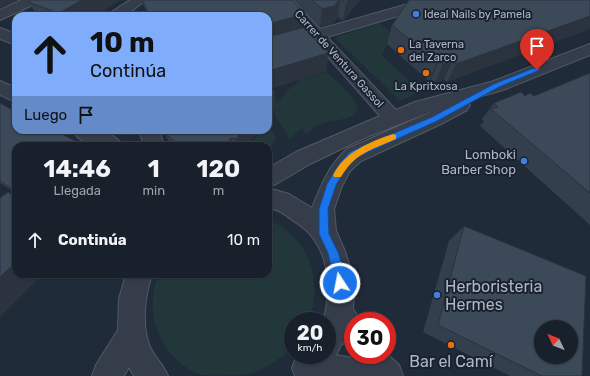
<!DOCTYPE html>
<html lang="es">
<meta charset="utf-8">
<style>
:root{--surface:#18202b;--page:#212833;--text:#f1f3f6;--muted:#9fa3a9;--line:#363e47}
body{margin:0;font-family:Rubik,sans-serif;background:var(--page);color:var(--text);height:100vh;display:flex;flex-direction:column;font-size:15px;white-space:nowrap}
*{box-sizing:border-box;margin:0}
p{font-size:13px;color:var(--muted)}
.icon{flex:none;width:22px;height:22px;fill:none;stroke:currentColor;stroke-width:2;stroke-linecap:round;stroke-linejoin:round}
.map{position:relative;flex:1;overflow:hidden}
.sheet{position:absolute;left:12px;top:142px;width:260px;height:136px;display:flex;flex-direction:column;background:var(--surface);border-radius:12px;box-shadow:0 1px 3px #0004,0 0 0 1px var(--line)}
.sheet>*{flex:none}
.banner{position:absolute;left:12px;top:12px;width:260px;height:122px;border-radius:12px;box-shadow:0 1px 3px #0004,0 0 0 1px var(--line);background:#7fadfb;color:#111;overflow:hidden}
.needle{width:26px;rotate:313deg}
.controls{position:absolute;left:534px;top:320px;display:grid;gap:8px}
.controls a{display:grid;place-items:center;width:44px;height:44px;border-radius:50%;background:var(--surface);box-shadow:0 1px 3px #0004,0 0 0 1px var(--line);font-size:20px}
.speed{position:absolute;left:284px;top:312px;display:flex;gap:8px;font-size:20px;font-weight:700;text-align:center}
.speed>*{display:grid;place-content:center;width:52px;height:52px;border-radius:50%;background:var(--surface);box-shadow:0 1px 3px #0004,0 0 0 1px var(--line);line-height:1}
.speed small{font-size:10px;font-weight:400}
.speed .limit{border:6px solid #d22;background:#fff;color:#111}
.pin{position:absolute;display:grid;place-items:center;width:34px;height:34px;color:#fff;margin:-41px -17px;border-radius:50% 50% 50% 0;rotate:-45deg;box-shadow:0 0 4px #0007}
.pin .icon{rotate:45deg}
.me{position:absolute;width:44px;margin:-22px;rotate:349deg;stroke-linejoin:round;filter:drop-shadow(0 0 3px #0008)}
.turn{display:flex;align-items:center;gap:14px;height:84px;padding:0 12px;font-size:18px}
.turn .icon{width:52px;height:52px;stroke-width:2.5}
.turn b{display:block;font-size:28px;line-height:34px}
.then{display:flex;align-items:center;height:38px;padding:0 12px;background:#0003;gap:8px;font-size:15px}
.eta{display:flex;justify-content:space-evenly;align-items:center;height:68px;text-align:center}
.eta b{font-size:24px;font-weight:700;line-height:28px}
ul{padding:0;list-style:none}
li{display:flex;align-items:center;gap:12px;height:60px;padding:0 12px}
li div{flex:1}
li b{display:block;font-size:15px}
li em{font-style:normal}
.map>svg:first-child{display:block}
.green{fill:#22373a}
.lines{fill:none;stroke-linecap:round;stroke-linejoin:round}
.minor-casing{stroke:#515a67;stroke-width:2}
.minor{fill:#343d49;fill-rule:evenodd}
.wall{fill:#343f4d}
.shaded-wall{fill:#2a333e}
.building{fill:#3c4959;stroke:#2a333e;fill-rule:evenodd}
.route{fill:#1a73e8;stroke:#114b97}
.slow{fill:#f59e0b}
.shop-dot{fill:#3f7fe0;stroke:#19222e;stroke-width:1.5}
.food-dot{fill:#e8710a;stroke:#19222e;stroke-width:1.5}
.labels{text-anchor:middle;dominant-baseline:central;stroke-width:4;stroke-linejoin:round;paint-order:stroke}
.far-poi-label{font-size:11px;fill:#aeb7c6;stroke:#19222e;text-anchor:start}
.far-street-label{font-size:11px;fill:#aeb7c6;stroke:#19222e}
.poi-label{font-size:13px;fill:#aeb7c6;stroke:#19222e;text-anchor:end}
.near-poi-label{font-size:16px;fill:#aeb7c6;stroke:#19222e;text-anchor:start}
</style>
<div class="map">
<svg width="590" height="376" viewBox="0 0 590 376">
<rect width="100%" height="100%" fill="#202b39"/>
<path class="green" d="M380,23L394,35L381,55L420,90V92L403,100H399L336,39L339,36Z
M327,72C335,80 346,89 353,98C369,120 336,119 324,123C317,125 312,129 306,134L302,128L290,139L274,114L277,109L273,107L289,89L303,79Z
M268,121L276,138L268,151V146H249L261,130H268Z
M268,220C302,232 319,269 313,303C313,309 309,315 307,321H293C293,328 295,340 292,345C288,354 279,358 272,363C267,366 263,369 259,371C245,376 215,376 201,375C161,360 142,313 159,274H268Z"/>
<g class="lines">
<defs>
<path id="minor" d="M21,0H39L37,3L0,20V10Z
M130,0H146L125,16H108L110,13Z
M278,0H293L320,29L422,0H444L442,3L327,37L396,110L415,102L491,82L590,44V55L503,90L467,100L470,105L467,110L441,124L361,161L350,171L342,186L334,209L336,231L345,251L351,271L354,292L353,309L361,321H353V348L342,343L336,355L353,358L352,355L353,353V355L387,354L399,365L403,376H295L292,368L296,357L302,355H327V321H323C331,295 330,260 313,238C308,231 300,225 292,220C285,214 277,209 268,208V188L289,194L312,208C321,185 329,165 347,149L438,109L364,138L310,164L276,184L268,187V168L296,152L380,116L314,41L268,54V44L307,33Z
M0,28L16,34V45L0,39Z
M0,81L16,88V102L0,95Z
M72,130C89,130 114,129 123,146C106,146 82,148 72,130Z
M139,130H159L164,146H144Z
M126,274H152C145,296 141,325 150,347C155,358 163,364 168,376H134L129,367L124,376H92L96,365L118,330L119,299Z"/>
</defs>
<use href="#minor" class="minor-casing"/>
<use href="#minor" class="minor"/>
</g>
<path class="wall" d="M141,0H292L327,71L269,89L275,91L276,109L268,119V16L147,13Z
M295,0H360L343,21L338,17L332,24L320,27Z
M590,0L447,82L444,80L435,83L431,80L429,81L387,44L392,25Z
M28,2L95,16H38Z
M590,73V225L480,126L484,121L482,119L494,103L525,96H534Z
M0,103L16,146V193L0,183Z
M163,130H259L247,146H171Z
M464,226L582,376H510L423,332L449,241Z"/>
<path class="shaded-wall" d="M0,0H18L0,8Z
M82,0H121L95,16H61L59,13Z
M339,0H340L338,17L332,24L320,27L322,9Z
M348,0H360L343,21L346,3Z
M305,14L304,32L268,42V24Z
M590,16V29L447,82L456,64Z
M328,53L327,71L268,89V71Z
M439,61L431,80L429,81L437,62Z
M452,61L444,80L435,83L443,64Z
M275,91L276,109L268,119V99Z
M243,130H259L247,146H237L236,139Z
M231,138L233,146H225Z
M16,262V274H43L0,317V277Z"/>
<path class="building" d="M31,0H82L59,13L28,2Z
M142,0H292L305,14L268,24V16H138V15L148,12Z
M312,0H339L334,6L322,9Z
M342,0H348L346,3Z
M409,0H590V16L456,64L452,61L443,64L439,61L437,62L392,25Z
M309,26L328,53L268,71V37Z
M590,73V193L491,109L498,107L494,103L521,92L525,96L530,93L534,96Z
M268,89L275,91L268,99Z
M0,103L16,112V130H54L85,146H16V191L0,181Z
M163,130H243L236,139L231,138L225,146H181L164,133Z
M8,192L16,197V262L0,277V198Z
M464,226L586,276L582,376H542L438,325ZM541,327H571V357H541Z"/>
<path class="route" d="M534,68H539L540,70L499,87L437,121L357,157L346,168L336,185L328,209L329,234L338,252L345,274V283L344,287L340,289L336,287L328,253L319,234V209L327,184L340,163L350,152L432,117L494,84Z"/>
<path class="slow" d="M393,134L396,135V139C371,150 355,153 341,177H334L333,175C345,152 369,142 393,134Z"/>
<g class="shop-dot">
<circle cx="416" cy="14" r="4"/>
<circle cx="524" cy="161" r="4"/>
<circle cx="437" cy="295" r="4"/>
</g>
<g class="food-dot">
<circle cx="401" cy="50" r="4"/>
<circle cx="426" cy="73" r="4"/>
<circle cx="451" cy="345" r="4"/>
</g>
<g class="labels">
<g class="far-poi-label">
<text x="424" y="14">Ideal Nails by Pamela</text>
<text x="409" y="44">La Taverna<tspan x="409" dy="13">del Zarco</tspan></text>
<text x="426" y="86" text-anchor="middle">La Kpritxosa</text>
</g>
<g class="far-street-label">
<text transform="translate(339 59) rotate(48)">Carrer de Ventura Gassol</text>
</g>
<g class="poi-label">
<text x="516" y="154">Lomboki<tspan x="516" dy="15">Barber Shop</tspan></text>
</g>
<g class="near-poi-label">
<text x="445" y="286">Herboristeria<tspan x="445" dy="18">Hermes</tspan></text>
<text x="451" y="361" text-anchor="middle">Bar el Camí</text>
</g>
</g>
</svg>
<div class="controls">
<a><svg class="needle" viewBox="-14 -14 28 28"><path d="M0-13l5 13h-10z" fill="#e53935"/><path d="M0 13l5-13h-10z" fill="#9fa3a9"/></svg></a>
</div>
<div class="speed"><div>20<small>km/h</small></div><div class="limit">30</div></div>
<div class="pin" style="left:537px;top:70px;background:#d93025"><svg class="icon" aria-label="arrive" viewBox="0 0 24 24"><path d="M6 21V4h12l-3 4 3 4H6"/></svg></div>
<svg class="me" style="left:340px;top:283px" viewBox="-20 -20 40 40"><circle r="17" fill="#1a73e8" stroke="#fff" stroke-width="3"/><path d="M0-11L8 9 0 5-8 9z" fill="#fff"/></svg>
<div class="banner">
<div class="turn"><svg class="icon" aria-label="ahead" viewBox="0 0 24 24"><path d="M12 20V5M6 11l6-6 6 6"/></svg><div><b>10 m</b>Continúa</div></div>
<div class="then">Luego<svg class="icon" aria-label="arrive" viewBox="0 0 24 24"><path d="M6 21V4h12l-3 4 3 4H6"/></svg></div>
</div>
<section class="sheet">
<div class="eta">
<div><b>14:46</b><p>Llegada</p></div>
<div><b>1</b><p>min</p></div>
<div><b>120</b><p>m</p></div>
</div>
<ul>
<li><svg class="icon" aria-label="ahead" viewBox="0 0 24 24"><path d="M12 20V5M6 11l6-6 6 6"/></svg><div><b>Continúa</b></div><em>10 m</em></li>
</ul>
</section>
</div>
